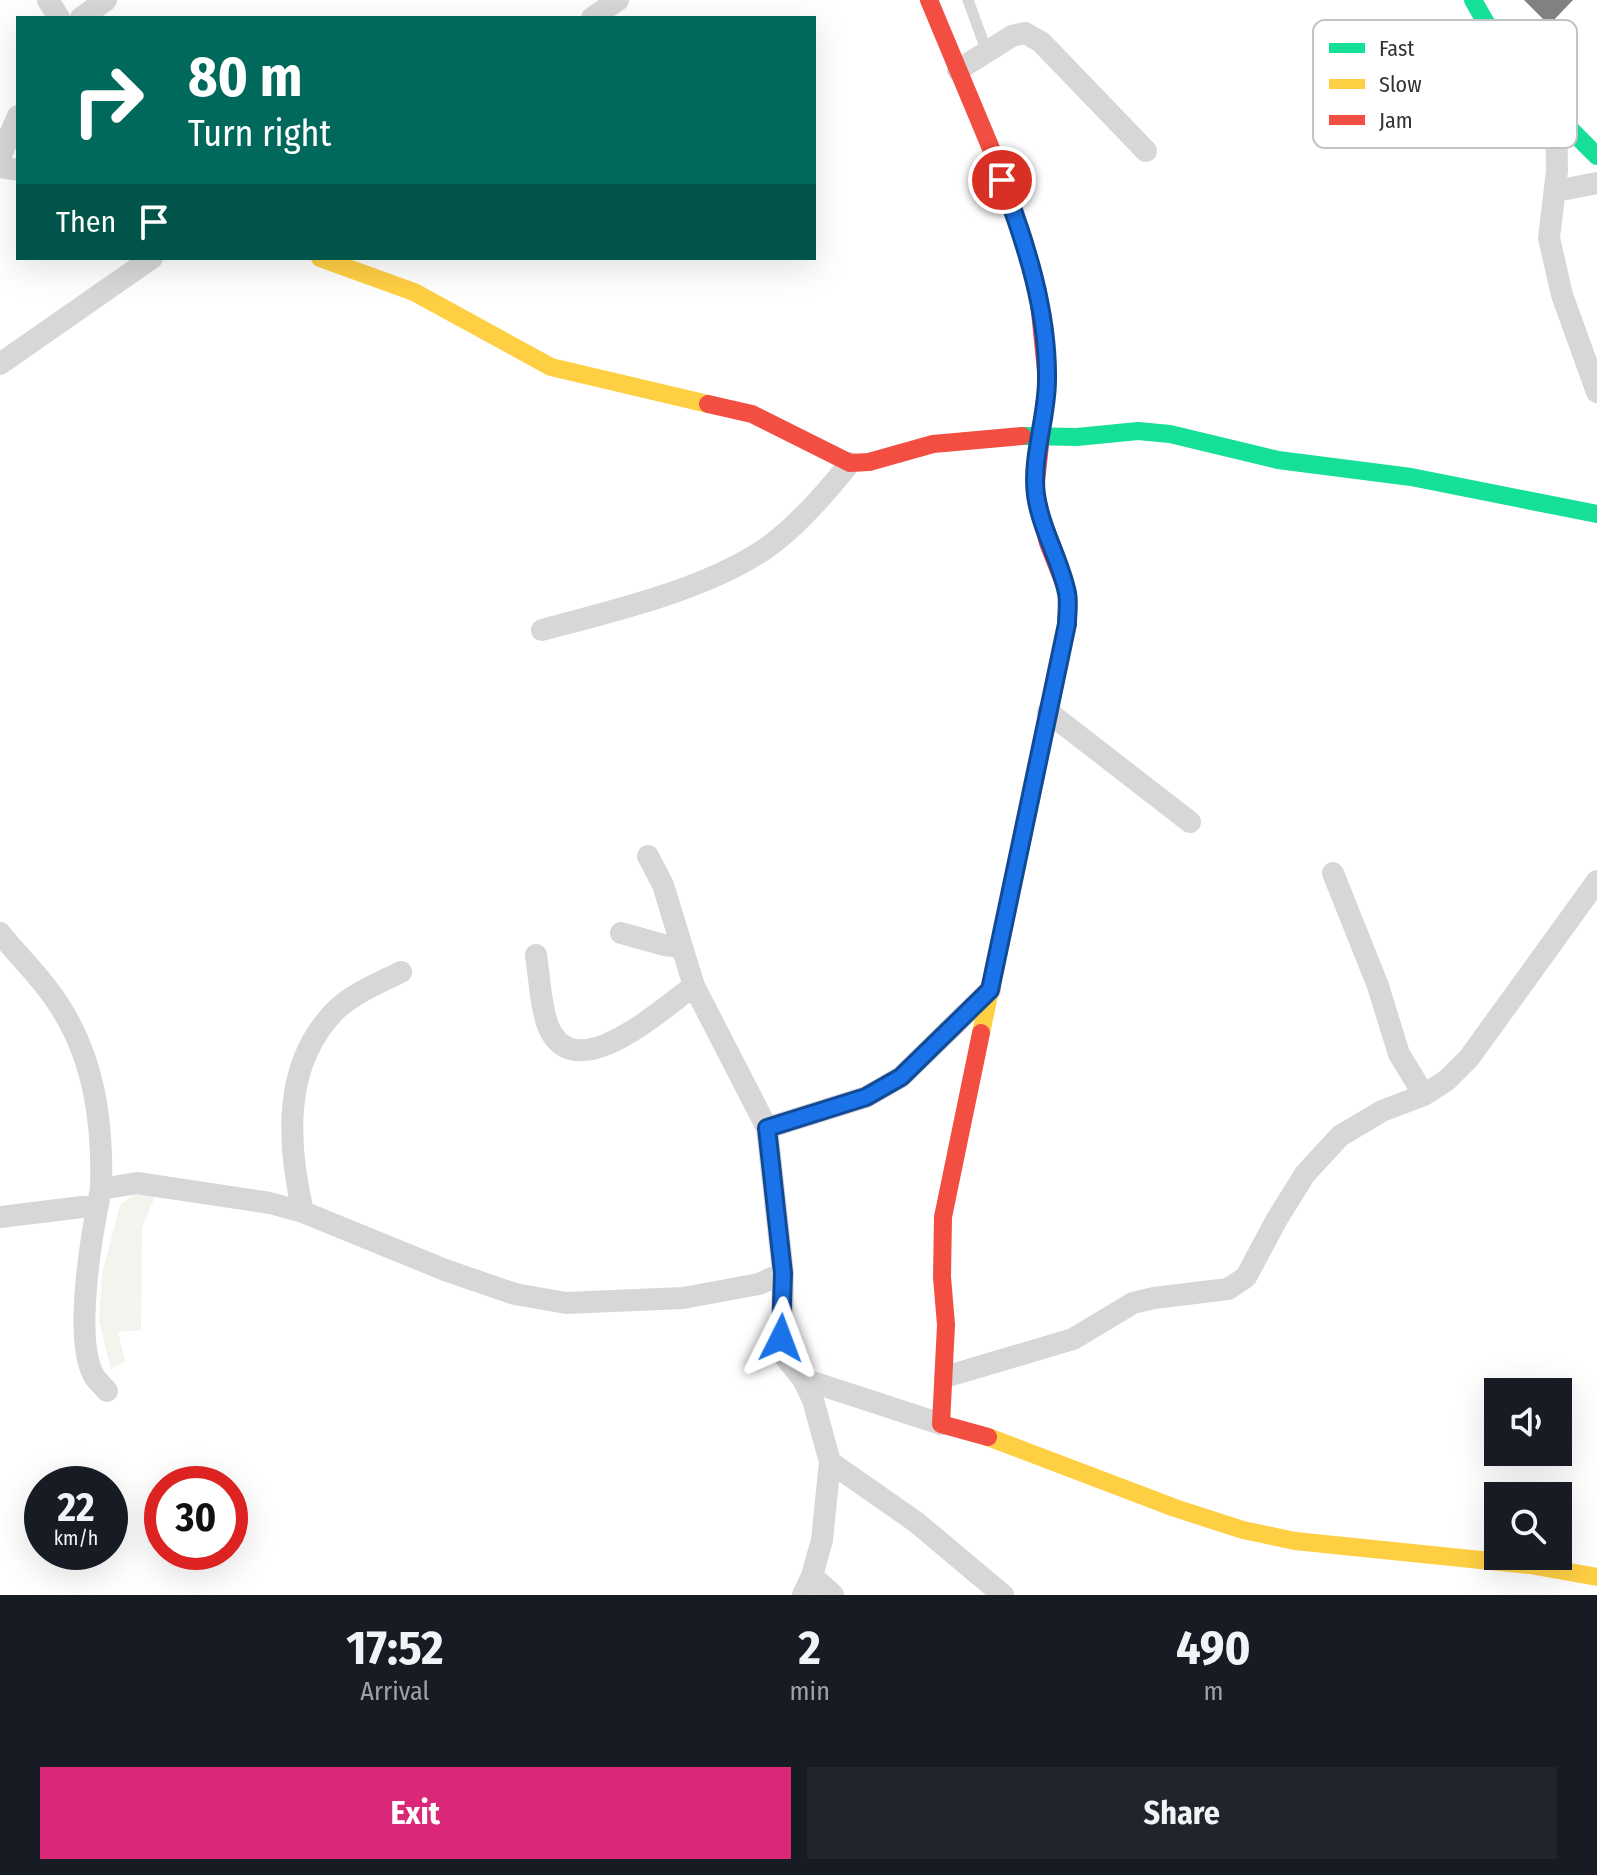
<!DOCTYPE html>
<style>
:root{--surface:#171b24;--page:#20242c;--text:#f1f3f6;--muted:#9ea1a6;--accent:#db2777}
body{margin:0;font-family:"Fira Sans Condensed",sans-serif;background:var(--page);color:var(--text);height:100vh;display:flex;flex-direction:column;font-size:30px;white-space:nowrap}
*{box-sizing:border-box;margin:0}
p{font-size:26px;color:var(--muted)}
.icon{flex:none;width:44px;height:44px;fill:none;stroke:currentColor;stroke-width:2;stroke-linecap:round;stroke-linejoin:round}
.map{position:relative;height:1595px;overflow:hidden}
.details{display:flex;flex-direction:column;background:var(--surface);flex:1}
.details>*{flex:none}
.top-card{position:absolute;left:16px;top:16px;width:800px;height:244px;border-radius:0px;box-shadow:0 8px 32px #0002;background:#00695c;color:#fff;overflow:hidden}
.tools{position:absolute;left:1484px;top:1378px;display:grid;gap:16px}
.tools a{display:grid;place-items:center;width:88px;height:88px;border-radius:0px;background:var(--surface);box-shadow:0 8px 32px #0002;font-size:40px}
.speed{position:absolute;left:24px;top:1466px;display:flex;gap:16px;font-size:40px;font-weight:700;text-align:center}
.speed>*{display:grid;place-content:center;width:104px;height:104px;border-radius:50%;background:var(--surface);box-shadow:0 8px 32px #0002;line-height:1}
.speed small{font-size:20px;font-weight:400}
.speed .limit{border:12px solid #d22;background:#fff;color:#111}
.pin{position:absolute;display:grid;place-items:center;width:68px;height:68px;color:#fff;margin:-34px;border:4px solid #fff;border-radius:50%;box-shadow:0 2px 8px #0007}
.me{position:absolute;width:88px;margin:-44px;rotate:3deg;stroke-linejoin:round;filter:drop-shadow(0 0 6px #0008)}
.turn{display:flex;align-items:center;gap:28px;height:168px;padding:0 40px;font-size:36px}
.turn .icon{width:104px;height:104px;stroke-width:2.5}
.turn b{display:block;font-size:56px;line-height:68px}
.then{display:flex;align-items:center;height:76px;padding:0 40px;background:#0003;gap:16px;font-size:30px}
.eta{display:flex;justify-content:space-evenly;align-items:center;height:136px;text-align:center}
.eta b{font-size:48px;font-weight:700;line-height:56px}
.action{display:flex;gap:16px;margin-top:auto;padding:16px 40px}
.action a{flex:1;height:92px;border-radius:0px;background:var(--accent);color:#fff;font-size:32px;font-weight:700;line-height:92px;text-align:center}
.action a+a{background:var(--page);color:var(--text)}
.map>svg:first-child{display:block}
.green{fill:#f1f5ed}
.building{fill:#818181}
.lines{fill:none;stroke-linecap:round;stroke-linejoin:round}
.lane{stroke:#d7d7d7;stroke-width:11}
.street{stroke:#d7d7d7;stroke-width:22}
.fast{stroke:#16e098;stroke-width:18}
.slow{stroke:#ffcf43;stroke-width:18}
.jam{stroke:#f24e42;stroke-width:18}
.route-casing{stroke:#114b97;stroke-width:20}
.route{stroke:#1a73e8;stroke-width:14}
.key{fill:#fff;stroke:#c2c2c2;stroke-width:2}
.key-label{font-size:22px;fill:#333}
</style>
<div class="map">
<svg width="1597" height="1595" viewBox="0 0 1597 1595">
<rect width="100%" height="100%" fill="#fff"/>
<path class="green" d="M145,1186L158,1189L142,1228L141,1330L118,1332L125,1361L111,1370L99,1320L102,1274L120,1205Z"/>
<path class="building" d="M1524,0H1573L1549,25Z"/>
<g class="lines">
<path class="lane" d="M968,0L987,52"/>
<path class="street" d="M48,0L59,18
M81,18L106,0
M592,18L618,0
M958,70L1012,36L1025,33L1041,42L1146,151
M1556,112L1557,171L1549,238L1562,295L1597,392
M0,157L18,116
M0,167L18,170
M1556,191L1597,183
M0,364L152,258
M542,630C612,611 701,591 762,551C794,530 826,493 850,463
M1048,712L1190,822
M648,856L663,885L694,986L767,1128L783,1273L782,1353L803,1379L813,1400L830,1462L822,1540L812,1576L803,1595
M1333,873L1378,986L1399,1054L1424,1095
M0,933C19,957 43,979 59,1005C95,1060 103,1124 101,1189L137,1183L270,1203L303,1212L445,1270L515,1294L566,1303L683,1298L759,1284L783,1273
M621,933L664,945L681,947
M536,955C539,974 541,1011 549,1028C576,1089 662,1008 694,986
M767,1128L866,1097L901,1077L990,990
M101,1189C92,1231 73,1339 94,1376C97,1381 103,1386 107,1391
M303,1212C287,1143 282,1063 337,1009C354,993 381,982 401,972
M0,1217L98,1205
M945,1377L1073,1339L1133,1303L1154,1298L1228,1289L1246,1277L1277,1219L1305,1174L1340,1136L1382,1111L1424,1095L1447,1080L1469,1058L1597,881
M803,1379L941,1424
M830,1462L916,1522L1003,1595
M812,1576L833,1595"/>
<path class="fast" d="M1473,0C1505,60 1549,109 1597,156
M1022,436L1077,437L1138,431L1170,434L1278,460L1411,477L1597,514"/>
<path class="slow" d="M320,258L414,292L551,367L708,404
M981,1033L1067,624L1068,596L1063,581
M988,1437L1175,1508L1243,1530L1295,1541L1530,1565L1597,1577"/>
<path class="jam" d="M929,0L992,151L1023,237L1038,292L1047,381L1035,491L1048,543L1063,581
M708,404L752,414L850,463L869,462L933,444L1022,436
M981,1033L943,1217L942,1277L946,1325L941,1424L988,1437"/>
</g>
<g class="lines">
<defs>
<path id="route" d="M781,1338L783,1273L767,1128L866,1097L901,1077L990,990L1067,624C1067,614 1069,603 1067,593C1060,559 1041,530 1036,495C1031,458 1047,418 1047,380C1048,311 1026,244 1002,180"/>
</defs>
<use href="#route" class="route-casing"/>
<use href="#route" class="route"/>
</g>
<rect x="1313" y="20" width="264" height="128" rx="12" class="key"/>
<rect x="1329" y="43" width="36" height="10" fill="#16e098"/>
<rect x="1329" y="79" width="36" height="10" fill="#ffcf43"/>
<rect x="1329" y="115" width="36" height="10" fill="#f24e42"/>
<g class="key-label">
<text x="1379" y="56">Fast</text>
<text x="1379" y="92">Slow</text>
<text x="1379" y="128">Jam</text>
</g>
</svg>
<div class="tools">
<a><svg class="icon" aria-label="sound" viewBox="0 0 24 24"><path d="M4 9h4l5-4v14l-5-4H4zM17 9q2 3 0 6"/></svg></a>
<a><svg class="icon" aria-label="search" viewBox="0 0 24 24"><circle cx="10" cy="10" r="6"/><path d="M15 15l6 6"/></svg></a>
</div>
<div class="speed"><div>22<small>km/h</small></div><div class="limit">30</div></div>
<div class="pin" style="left:1002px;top:180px;background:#d93025"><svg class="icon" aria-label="arrive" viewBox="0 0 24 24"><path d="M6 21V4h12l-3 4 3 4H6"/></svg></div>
<svg class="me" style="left:781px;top:1338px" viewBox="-20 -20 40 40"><path d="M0-17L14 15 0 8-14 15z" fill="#1a73e8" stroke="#fff" stroke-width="4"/></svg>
<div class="top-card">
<div class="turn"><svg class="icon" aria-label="right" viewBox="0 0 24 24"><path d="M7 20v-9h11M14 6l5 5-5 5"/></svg><div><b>80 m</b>Turn right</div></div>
<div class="then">Then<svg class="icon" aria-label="arrive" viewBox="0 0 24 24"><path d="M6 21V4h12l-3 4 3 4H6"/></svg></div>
</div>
</div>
<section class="details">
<div class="eta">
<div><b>17:52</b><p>Arrival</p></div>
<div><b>2</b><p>min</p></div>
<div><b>490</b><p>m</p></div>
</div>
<div class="action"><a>Exit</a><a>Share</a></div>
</section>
